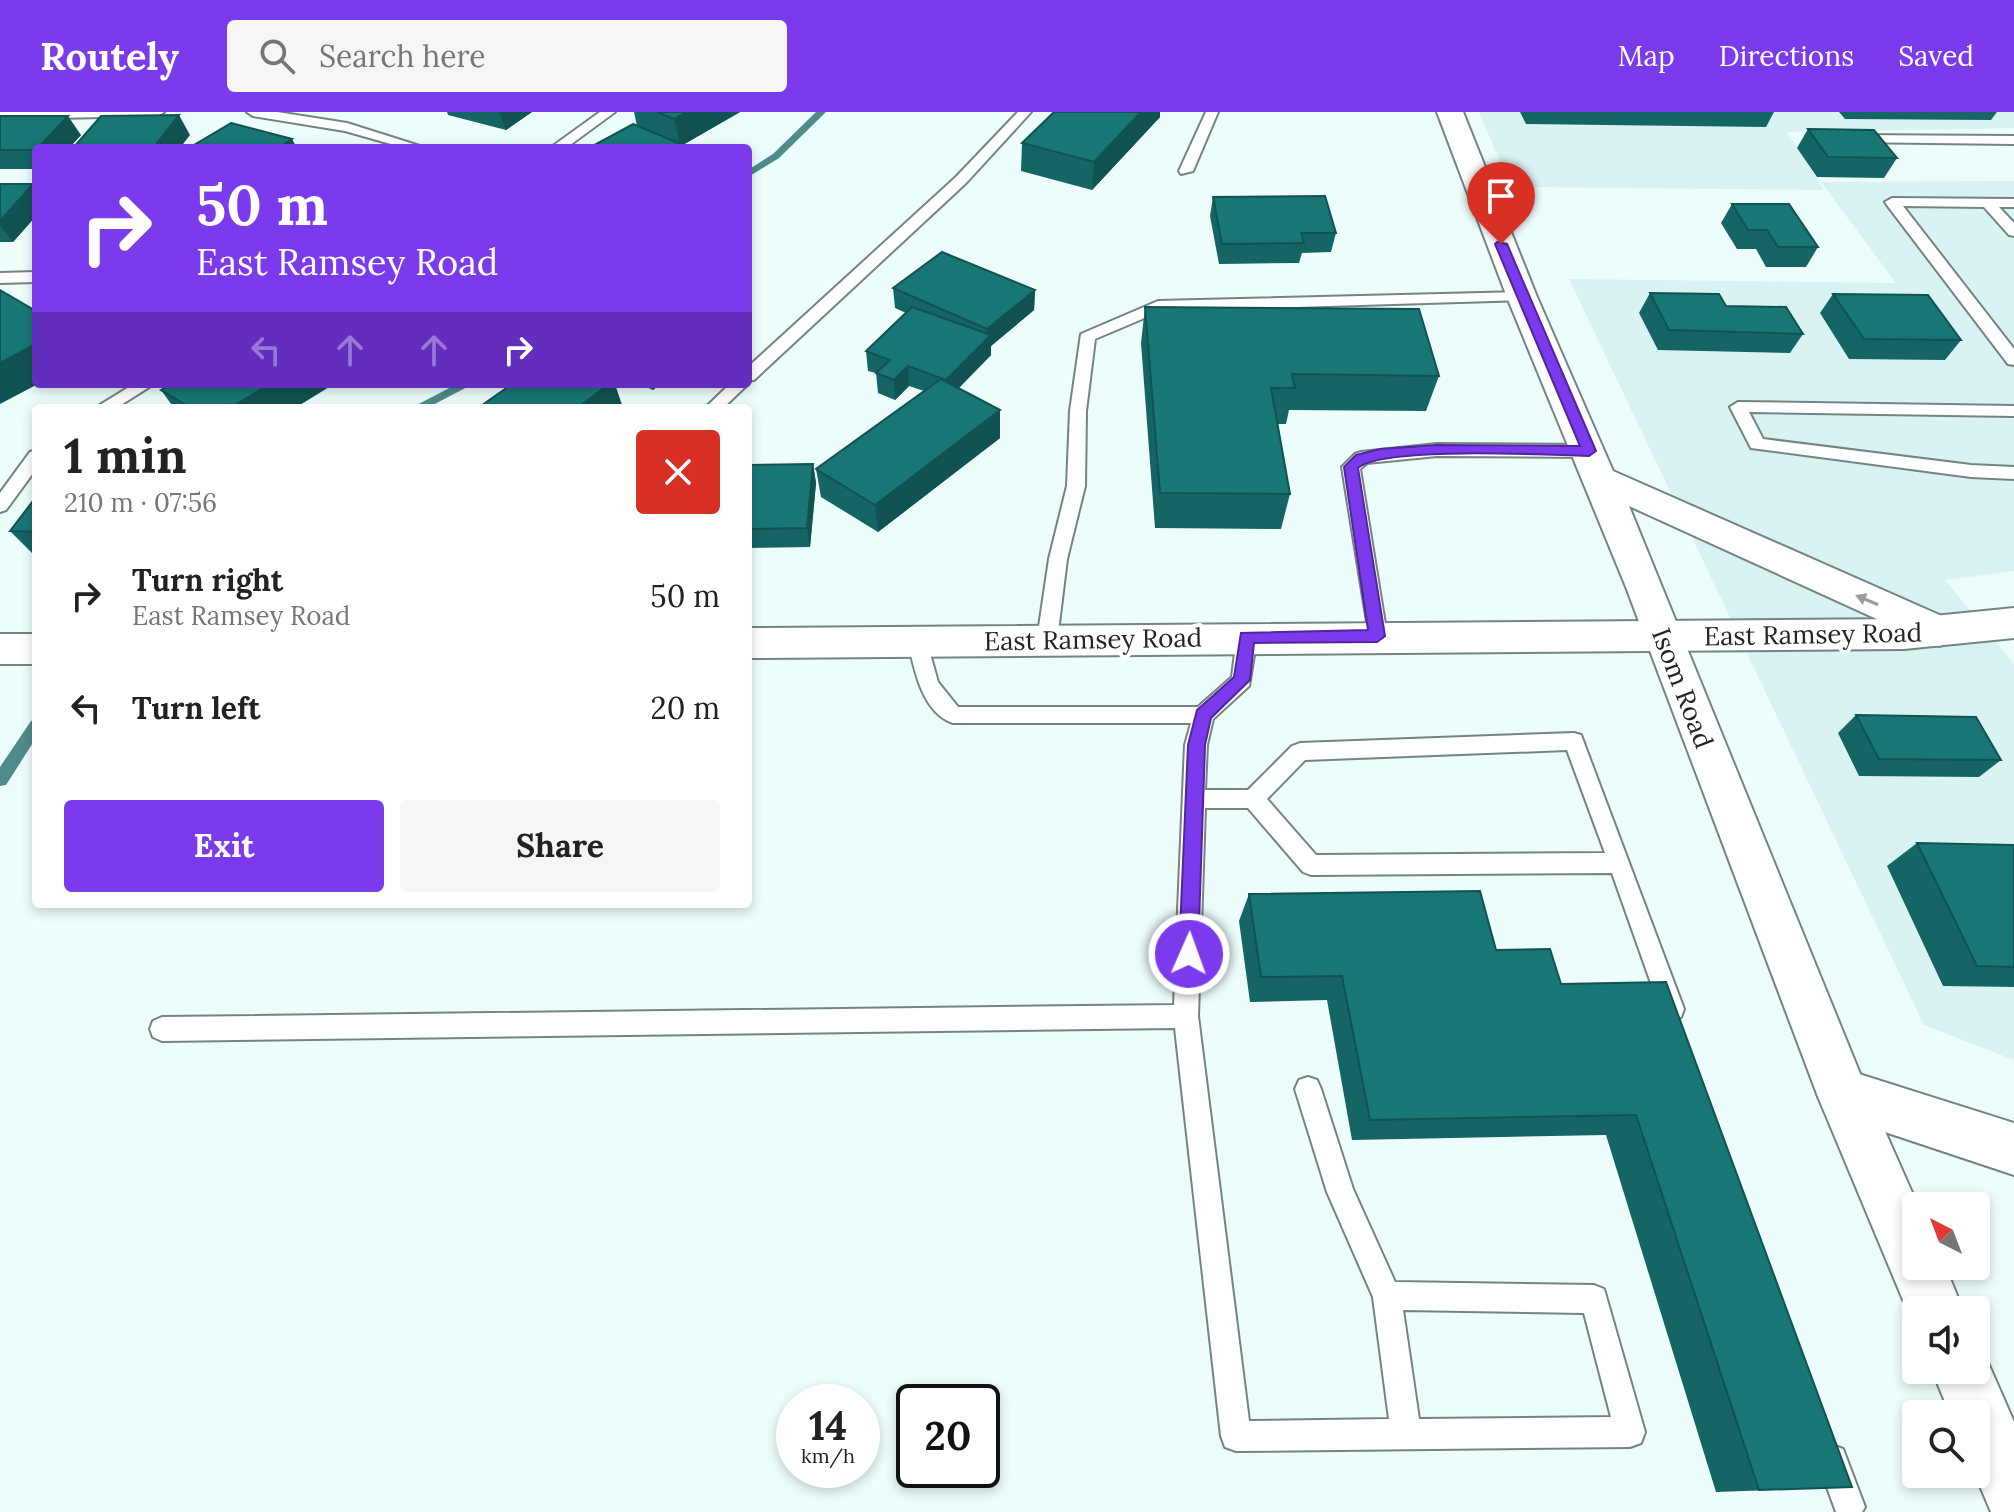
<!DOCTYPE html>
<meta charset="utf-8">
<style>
:root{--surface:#fff;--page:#f6f6f6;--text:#222;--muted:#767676;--accent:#7c3aed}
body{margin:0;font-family:Lora,serif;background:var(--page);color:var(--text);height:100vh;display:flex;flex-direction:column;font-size:30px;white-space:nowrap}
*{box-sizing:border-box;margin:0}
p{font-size:26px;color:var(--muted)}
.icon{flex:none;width:44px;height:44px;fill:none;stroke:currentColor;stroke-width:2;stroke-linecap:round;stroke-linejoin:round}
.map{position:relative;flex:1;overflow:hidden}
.drawer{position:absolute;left:32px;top:292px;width:720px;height:504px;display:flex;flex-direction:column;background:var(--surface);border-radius:8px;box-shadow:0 4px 12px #0003}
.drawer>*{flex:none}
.hud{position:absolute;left:32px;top:32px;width:720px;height:244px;border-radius:8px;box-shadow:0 4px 12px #0003;background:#7c3aed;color:#fff;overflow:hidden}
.needle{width:52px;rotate:318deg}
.buttons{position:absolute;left:1902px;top:1080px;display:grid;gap:16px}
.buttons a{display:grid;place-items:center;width:88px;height:88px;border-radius:8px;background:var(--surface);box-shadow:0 4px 12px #0003;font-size:40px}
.speed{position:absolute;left:776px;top:1272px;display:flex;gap:16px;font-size:40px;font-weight:700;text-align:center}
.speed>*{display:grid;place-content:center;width:104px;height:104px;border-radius:50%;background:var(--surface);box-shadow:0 4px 12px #0003;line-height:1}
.speed small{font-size:20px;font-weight:400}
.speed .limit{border:4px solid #111;border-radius:12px;background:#fff;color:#111}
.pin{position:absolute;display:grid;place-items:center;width:68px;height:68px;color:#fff;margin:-82px -34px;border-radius:50% 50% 50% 0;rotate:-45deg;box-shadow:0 0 8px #0007}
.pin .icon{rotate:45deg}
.me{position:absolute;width:88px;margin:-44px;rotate:2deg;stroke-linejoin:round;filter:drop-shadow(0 0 6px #0008)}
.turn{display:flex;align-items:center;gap:28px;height:168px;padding:0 32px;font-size:36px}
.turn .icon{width:104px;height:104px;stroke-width:2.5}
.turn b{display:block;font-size:56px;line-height:68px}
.lanes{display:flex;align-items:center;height:76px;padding:0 32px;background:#0003;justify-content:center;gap:40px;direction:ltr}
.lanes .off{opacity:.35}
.round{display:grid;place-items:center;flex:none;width:84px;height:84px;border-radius:8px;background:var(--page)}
.headline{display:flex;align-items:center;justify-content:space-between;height:136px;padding:0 32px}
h1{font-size:48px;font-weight:800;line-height:60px}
.primary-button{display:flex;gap:16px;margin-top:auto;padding:16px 32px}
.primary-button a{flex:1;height:92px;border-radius:8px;background:var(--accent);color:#fff;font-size:32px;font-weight:800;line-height:92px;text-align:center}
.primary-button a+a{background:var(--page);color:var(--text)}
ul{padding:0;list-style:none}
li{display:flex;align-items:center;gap:24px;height:112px;padding:0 32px}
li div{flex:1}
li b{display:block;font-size:30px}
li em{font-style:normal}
header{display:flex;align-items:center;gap:48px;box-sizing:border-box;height:112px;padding:0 40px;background:var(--accent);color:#fff}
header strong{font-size:38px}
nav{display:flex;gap:44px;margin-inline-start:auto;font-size:28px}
.search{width:560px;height:72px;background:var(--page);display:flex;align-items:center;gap:20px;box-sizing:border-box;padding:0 28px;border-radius:8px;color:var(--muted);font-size:30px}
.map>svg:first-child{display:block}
.built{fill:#d9f3f2}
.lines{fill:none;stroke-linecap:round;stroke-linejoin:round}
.stream{fill:#4e8b89;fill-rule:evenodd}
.lane-casing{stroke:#758483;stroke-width:4}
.street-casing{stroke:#758483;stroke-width:4}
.secondary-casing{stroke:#758483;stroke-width:4}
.lane{fill:#fff;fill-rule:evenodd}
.street{fill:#fff;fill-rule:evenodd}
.secondary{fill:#fff;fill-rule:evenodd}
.wall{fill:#156565}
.shaded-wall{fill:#115352}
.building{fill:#187675;stroke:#115352;stroke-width:2}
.oneway{fill:#9b9d9d}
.route{fill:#7c3aed;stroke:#51269a;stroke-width:2}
.labels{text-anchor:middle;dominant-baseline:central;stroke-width:8;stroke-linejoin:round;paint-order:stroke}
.street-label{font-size:26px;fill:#202626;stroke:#fff}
</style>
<header>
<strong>Routely</strong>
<div class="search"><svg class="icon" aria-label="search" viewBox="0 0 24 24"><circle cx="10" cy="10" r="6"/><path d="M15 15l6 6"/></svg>Search here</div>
<nav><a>Map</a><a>Directions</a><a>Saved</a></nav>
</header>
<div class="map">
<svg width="2014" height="1400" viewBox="0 0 2014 1400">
<rect width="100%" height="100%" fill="#ecfdfc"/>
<path class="built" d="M1479,0H2014V16L1787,20L1824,78L1511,75Z
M2014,69V459L1945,468L2014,552V948L1924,913L1569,167L1896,171L1821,70Z"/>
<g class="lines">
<path class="stream" d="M816,0H826L779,46L748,65V58L773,42Z
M457,272H473L427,296H411Z
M36,607V626L6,673L0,674V655L31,609Z"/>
<defs>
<path id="lane" d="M0,0H164L158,4L0,7Z
M247,0H277L347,11L426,36H405L345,19L253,4Z
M600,0H615L566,36H550Z
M1018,0H1031L966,71L754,268L748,269V255L956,65Z
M1206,0H1218L1193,59L1181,62L1179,59Z
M1851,23L2014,24V32L1846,30V24Z
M1892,86L2014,87V95H1999L2014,111V124L2009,123L1984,95L1903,94L2014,237V253L2008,252L1887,93L1885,90Z
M36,160V170L0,171V161Z
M1522,180L1527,182V188L1161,199L1095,227L1086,299L1085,374L1067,447L1057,528L1054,533H1040L1037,528L1049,447L1067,374L1070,299L1081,222L1158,189Z
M134,272H154L116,296H95Z
M730,272H748L723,296H705Z
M1738,290L2014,294V304L1749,300L1763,327L1971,353L2014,355V367L1971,365L1751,336L1730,295Z
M1437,332L1589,333L1598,339L1589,345L1437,344L1367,351L1360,357L1387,524L1384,529H1370L1342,355L1355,342L1361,340Z
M36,338V357L6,398L0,400V381L30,340Z
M1247,518L1254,520L1257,525L1249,574L1213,607L1207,633L1205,678H1248L1292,634L1300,631L1574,621L1581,623L1684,897L1681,905L1672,908L1663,905L1612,761L1311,763L1303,760L1248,696H1205L1198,904L1249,1309L1389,1307L1373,1185L1327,1080L1295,977L1299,968L1308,965L1317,968L1321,977L1353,1077L1395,1170L1594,1173L1604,1177L1645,1320L1641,1331L1630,1335L1236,1339L1225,1335L1221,1324L1175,916L162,929L153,925L150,917L153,909L162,905L1174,893L1185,633L1191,611H953C922,601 914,556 908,529L911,524H925L938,570L958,595H1198L1232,565L1237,525L1240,520ZM1567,638L1605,741L1316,743L1267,687L1305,648ZM1403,1198L1584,1201L1611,1305L1419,1307Z
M1832,1333L1843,1337L1865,1395L1862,1400H1836L1817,1348L1821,1337Z"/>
<path id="street" d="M2014,496V526L1904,537L748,546V516L1904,507Z
M0,522H36V552H0Z
M1843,957L2014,1011V1063L1825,1000L1817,982L1825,964Z"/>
<path id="secondary" d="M1437,0H1463L1537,185L1613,359L1953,509L1959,519L1953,529L1939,534L1925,529L1629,394L1865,974L1918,1094L1916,1154H1945L1963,1198H1916V1219L1817,982L1626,475L1507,185Z
M1976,1235L1982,1237L2014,1310V1400H1991L1975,1362L1976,1302H1950L1932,1258H1976Z"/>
</defs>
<use href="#lane" class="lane-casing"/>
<use href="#street" class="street-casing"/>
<use href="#secondary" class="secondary-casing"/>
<use href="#lane" class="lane"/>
<use href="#street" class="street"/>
<use href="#secondary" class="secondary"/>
</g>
<path class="wall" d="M447,0H532L506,18L448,3Z
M634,0H740L681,34L637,14Z
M1054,0H1160V5L1092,78L1021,59L1022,31Z
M1520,0H1774L1766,15L1526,12Z
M1839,0H1997L1991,8L1845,7Z
M0,4L81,23L69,36H36V57H0Z
M1808,17L1897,46L1884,66L1817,65L1797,36Z
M0,72H33L36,75V104L13,130H0Z
M1213,85L1336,121L1331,140L1302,141L1299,151L1219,152L1210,104Z
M1732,92L1818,135L1806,155H1766L1756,137H1737L1721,111Z
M893,176L1035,178L1034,198L991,234V243L959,276L1000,298V326L878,420L821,385L816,357L924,279L909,274L895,288L878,281L876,261L868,259L866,239L906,201L895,196Z
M1650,181L1726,194L1803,222L1790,241L1658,238L1639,201Z
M1833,182L1961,228L1945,248L1849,247L1820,201Z
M1145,195L1439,264L1426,299L1289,298L1286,312H1278L1290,382L1281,417L1155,416L1141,231Z
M639,272H660L653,278Z
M161,278L295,296H174Z
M813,352L816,371L810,435L748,436V353Z
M36,385V445L10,419Z
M1856,603L2001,648L1979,665L1859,664L1838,621Z
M1917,731L2014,733V875L1943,874L1887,754Z
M1249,782L1496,838L1561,872L1852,1375L1716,1380L1606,1023L1352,1028L1327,888L1250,890L1239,809Z"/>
<path class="shaded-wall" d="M499,0H532L506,18Z
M687,0H740L681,34L682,36H674L680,32L674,7Z
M1141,0H1160V5L1092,78L1094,50Z
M179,3L190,23L180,36H153Z
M68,4L81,23L69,36H38Z
M292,27L297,36H278Z
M33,72L36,75V104L13,130L0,113V109Z
M1035,178L1034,198L991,234V243L947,288L946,268L987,227V217Z
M36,232V272H38L0,292V251Z
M908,254L909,274L895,288L894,268Z
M270,272H334L295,296H230Z
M609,272H615L623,296H577Z
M651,272H660L653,278Z
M1000,298V326L878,420L875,393Z
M813,352L816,371L810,435L807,416Z"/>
<path class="building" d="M657,0H687L674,7Z
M1054,0H1141L1094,50L1022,31Z
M179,3L153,36H73L101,4Z
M0,4H68L38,36H36V38H0Z
M231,11L292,27L278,36H189Z
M633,12L681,32L673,36H589Z
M1808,17L1874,18L1897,46L1828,45Z
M0,72H33L0,109Z
M1325,84L1336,121H1301L1304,131L1222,132L1213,85Z
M1732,92H1789L1818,135H1778L1767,118H1748Z
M942,140L1035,178L987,217L893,176Z
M0,178L36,199V232L0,251Z
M1650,181L1719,182L1726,194L1786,195L1803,222L1669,218Z
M1833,182L1928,183L1961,228L1864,227Z
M912,195L991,223L946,268L908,254L894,268L876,261L890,248L866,239Z
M1145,195L1419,197L1439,264L1292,262L1295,276H1271L1290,382L1160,381Z
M941,267L1000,298L875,393L816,357Z
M172,272H270L230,296H191L161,278Z
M512,272H609L577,296H478Z
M813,352L807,416L748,417V353Z
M36,385V420L10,419Z
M1856,603L1976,605L2001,648L1879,647Z
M1917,731L2014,733V855L1977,854Z
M1480,779L1496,838L1550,837L1561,872L1666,870L1852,1375L1759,1378L1636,1003L1370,1008L1342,864L1261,865L1249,782Z"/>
<defs><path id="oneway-solid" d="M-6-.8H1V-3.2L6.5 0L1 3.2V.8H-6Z" transform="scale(2)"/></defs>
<use class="oneway" href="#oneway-solid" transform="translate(1867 488) rotate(-157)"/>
<path class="route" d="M1497,130L1507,132L1596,339L1589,344C1549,343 1382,334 1358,356L1385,524L1377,530L1254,531L1250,568L1211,606L1205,633L1198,842L1196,848L1189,851L1182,848L1179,842L1188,633L1197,598L1234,565L1241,521L1368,518L1344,355L1356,343L1380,337L1437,333L1580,334L1495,132Z"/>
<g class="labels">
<g class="street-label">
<text transform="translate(1813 522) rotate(-1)">East Ramsey Road</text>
<text transform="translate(1093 527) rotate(-1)">East Ramsey Road</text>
<text transform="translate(1683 576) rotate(69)">Isom Road</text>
</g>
</g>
</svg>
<div class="buttons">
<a><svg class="needle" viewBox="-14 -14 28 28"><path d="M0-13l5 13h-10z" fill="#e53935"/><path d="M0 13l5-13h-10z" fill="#767676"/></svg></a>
<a><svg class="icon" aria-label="sound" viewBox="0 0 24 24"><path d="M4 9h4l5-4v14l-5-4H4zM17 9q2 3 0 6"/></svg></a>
<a><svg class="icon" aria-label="search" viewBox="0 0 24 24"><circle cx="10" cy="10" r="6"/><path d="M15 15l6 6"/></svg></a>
</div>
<div class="speed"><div>14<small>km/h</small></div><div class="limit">20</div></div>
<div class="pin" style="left:1501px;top:132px;background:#d93025"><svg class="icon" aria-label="arrive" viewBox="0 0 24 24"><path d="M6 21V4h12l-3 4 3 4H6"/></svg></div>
<svg class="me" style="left:1189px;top:842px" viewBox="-20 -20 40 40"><circle r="17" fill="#7c3aed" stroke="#fff" stroke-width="3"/><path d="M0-11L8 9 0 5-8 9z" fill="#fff"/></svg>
<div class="hud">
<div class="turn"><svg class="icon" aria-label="right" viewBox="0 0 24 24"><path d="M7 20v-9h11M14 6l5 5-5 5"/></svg><div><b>50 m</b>East Ramsey Road</div></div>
<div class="lanes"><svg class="icon off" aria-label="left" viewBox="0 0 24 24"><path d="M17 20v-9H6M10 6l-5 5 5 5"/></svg><svg class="icon off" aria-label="ahead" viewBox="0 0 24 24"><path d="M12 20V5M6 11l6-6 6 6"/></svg><svg class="icon off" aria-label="ahead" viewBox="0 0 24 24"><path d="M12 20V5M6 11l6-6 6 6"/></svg><svg class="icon" aria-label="right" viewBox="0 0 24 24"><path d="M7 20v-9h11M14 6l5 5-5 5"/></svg></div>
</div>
<section class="drawer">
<div class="headline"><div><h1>1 min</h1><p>210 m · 07:56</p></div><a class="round" style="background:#d93025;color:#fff"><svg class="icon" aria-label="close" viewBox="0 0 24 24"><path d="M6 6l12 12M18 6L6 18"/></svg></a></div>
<ul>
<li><svg class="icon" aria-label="right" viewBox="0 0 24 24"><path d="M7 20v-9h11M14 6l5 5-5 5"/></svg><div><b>Turn right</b><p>East Ramsey Road</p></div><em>50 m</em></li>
<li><svg class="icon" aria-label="left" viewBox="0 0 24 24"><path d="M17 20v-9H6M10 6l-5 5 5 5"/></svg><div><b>Turn left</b></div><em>20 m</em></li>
</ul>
<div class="primary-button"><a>Exit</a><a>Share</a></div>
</section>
</div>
